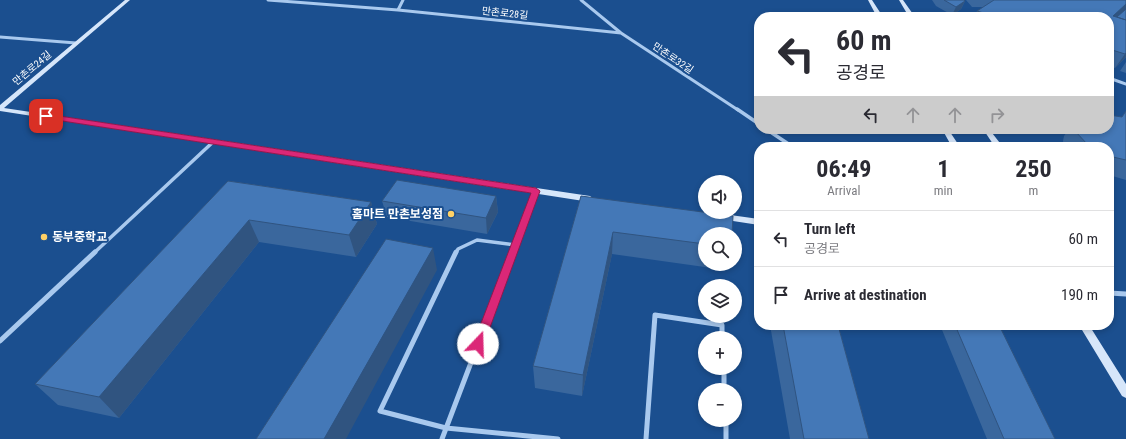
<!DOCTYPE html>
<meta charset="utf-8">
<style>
:root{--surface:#fff;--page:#f2f2f3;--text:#2b2b33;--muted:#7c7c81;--line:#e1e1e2}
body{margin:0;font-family:"Roboto Condensed","Noto Sans KR",sans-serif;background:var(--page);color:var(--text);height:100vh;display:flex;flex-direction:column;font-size:15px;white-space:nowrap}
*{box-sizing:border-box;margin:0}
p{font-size:13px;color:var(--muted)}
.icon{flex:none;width:22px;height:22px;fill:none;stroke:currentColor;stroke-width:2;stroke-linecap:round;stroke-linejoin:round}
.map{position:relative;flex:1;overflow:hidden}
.details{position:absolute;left:754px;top:142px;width:360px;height:188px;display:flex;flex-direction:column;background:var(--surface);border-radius:16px;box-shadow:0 2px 6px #0003}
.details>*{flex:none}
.hud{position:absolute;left:754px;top:12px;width:360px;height:122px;border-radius:16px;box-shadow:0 2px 6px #0003;background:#fff;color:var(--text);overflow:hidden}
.tools{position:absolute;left:698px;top:175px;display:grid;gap:8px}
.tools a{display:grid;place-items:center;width:44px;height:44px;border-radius:50%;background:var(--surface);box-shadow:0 2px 6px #0003;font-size:20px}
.pin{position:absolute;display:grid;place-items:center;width:34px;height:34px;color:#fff;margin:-17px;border-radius:8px;box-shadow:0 2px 6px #0006}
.me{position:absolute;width:44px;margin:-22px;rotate:21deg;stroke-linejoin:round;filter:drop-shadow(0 0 3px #0008)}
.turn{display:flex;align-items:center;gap:14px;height:84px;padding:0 16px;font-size:18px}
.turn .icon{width:52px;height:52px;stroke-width:2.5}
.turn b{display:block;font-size:28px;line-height:34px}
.lanes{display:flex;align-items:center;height:38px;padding:0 16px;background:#0003;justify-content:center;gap:20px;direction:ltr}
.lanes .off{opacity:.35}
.eta{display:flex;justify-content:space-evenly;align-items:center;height:68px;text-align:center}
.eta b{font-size:24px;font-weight:700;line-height:28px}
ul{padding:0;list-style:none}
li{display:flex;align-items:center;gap:12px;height:56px;padding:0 16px;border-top:1px solid var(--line)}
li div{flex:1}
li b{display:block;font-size:15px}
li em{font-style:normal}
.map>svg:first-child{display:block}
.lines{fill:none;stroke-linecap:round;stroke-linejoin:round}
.street-far2{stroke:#a9c9ee;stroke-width:3}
.street-far1{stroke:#a9c9ee;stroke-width:3.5}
.street{stroke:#a9c9ee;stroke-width:5}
.secondary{fill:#d6e6fa;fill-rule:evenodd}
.wall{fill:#3a679d}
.shaded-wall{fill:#305480}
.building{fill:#4478b7;stroke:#305480}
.route{fill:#db2777;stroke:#8e194d}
.poi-dot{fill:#ffd166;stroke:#1b4f8f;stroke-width:1.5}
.labels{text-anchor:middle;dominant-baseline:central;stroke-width:4;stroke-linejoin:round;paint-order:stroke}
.far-street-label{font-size:10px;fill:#fff;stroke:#1b4f8f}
.poi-label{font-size:12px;font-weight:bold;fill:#fff;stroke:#1b4f8f;text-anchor:end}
</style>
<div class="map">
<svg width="1126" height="439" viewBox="0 0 1126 439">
<rect width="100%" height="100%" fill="#1b4f8f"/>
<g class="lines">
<path class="street-far2" d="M268,0L398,10L621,33
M581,0L621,33L738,110
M398,10L403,0
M0,37L76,43
M1109,78L1126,84"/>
<path class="street-far1" d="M737,109L759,124
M766,129L793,147
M94,253L213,142
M456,253L458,249L477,240L515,245
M512,253L536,191"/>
<path class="street" d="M456,252L380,411L446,428L558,439
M1109,293L1126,294
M0,341L95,252
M724,368V390
M726,420V439
M442,439L513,252
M646,439L655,315L722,325V338"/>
<path class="secondary" d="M125,0H130L4,108L590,196L594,199L590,202L0,111V105Z
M868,0H872L883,17H877Z
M899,0H903L915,17H909Z
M942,129H948L960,147H952Z
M983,129H989L1003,147H995Z
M723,214L759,219V225L720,219L719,217L720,215Z
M1079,325H1089L1126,384V398L1122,396Z"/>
</g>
<path class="wall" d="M932,0H964L965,1L961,9L952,15L936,6Z
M966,0H1126V57L1115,68L1109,66V17H975L977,11L983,7H972Z
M1126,62V73L1120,71Z
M1126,111V180L1109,175V147H1064L1063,141L1064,136L1069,129H1109L1122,117Z
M228,181L371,202L377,224L356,257L259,242L119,418L58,405L35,384Z
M496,196L498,212L487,234L387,217L382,201Z
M581,196L705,234V264H728L726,270L612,254L582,396L535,388L533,366Z
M759,243V268H758V246Z
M770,325H838L869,439H790Z
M940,325H999L1055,439H987Z"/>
<path class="shaded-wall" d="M965,1L961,9L952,15L956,7Z
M1126,4V10L1109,26L1113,16Z
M1126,53V57L1115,68L1125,54Z
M496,196L498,212L487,234L486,218Z
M371,202L377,224L356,257L349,235Z
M249,220L259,242L119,418L99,397Z
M613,232L612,254L582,396L583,375Z
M433,248L437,270L346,439H324Z"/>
<path class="building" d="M944,0H964L965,1L956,7Z
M994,0H1126V4L1113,16L1126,20V53L1125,54L1109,49V17H997L977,11Z
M1126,9V20L1117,17Z
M1126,111V160L1113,157L1109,155V147H1093L1088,145L1075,131L1074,129H1109V115L1122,117Z
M397,180L496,196L486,218L382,201Z
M228,181L371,202L349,235L249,220L99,397L35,384Z
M581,196L733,216L732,234H705V244L613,232L583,375L533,366Z
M386,239L433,248L324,439H256Z
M783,325H838L869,439H804Z
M955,325H999L1055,439H1004Z"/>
<path class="route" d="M46,114L536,188L540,191L484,344L482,347L478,348L474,347L473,344L531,193L43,118L42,116Z"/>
<g class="poi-dot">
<circle cx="451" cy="214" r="4"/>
<circle cx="44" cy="237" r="4"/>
</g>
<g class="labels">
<g class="far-street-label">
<text transform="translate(505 13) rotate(6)">만촌로28길</text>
<text transform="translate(673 58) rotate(34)">만촌로32길</text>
<text transform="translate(32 68) rotate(-40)">만촌로24길</text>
</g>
<g class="poi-label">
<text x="443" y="214">홈마트 만촌보성점</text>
<text x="52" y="237" text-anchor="start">동부중학교</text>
</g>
</g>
</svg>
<div class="tools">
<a><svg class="icon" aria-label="sound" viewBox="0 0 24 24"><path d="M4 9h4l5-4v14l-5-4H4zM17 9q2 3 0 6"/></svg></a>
<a><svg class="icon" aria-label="search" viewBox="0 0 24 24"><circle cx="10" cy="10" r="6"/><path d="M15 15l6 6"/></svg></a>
<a><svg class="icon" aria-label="layers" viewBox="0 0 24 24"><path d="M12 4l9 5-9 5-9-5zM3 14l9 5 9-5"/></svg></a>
<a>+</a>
<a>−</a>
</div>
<div class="pin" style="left:46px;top:116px;background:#d93025"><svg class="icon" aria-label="arrive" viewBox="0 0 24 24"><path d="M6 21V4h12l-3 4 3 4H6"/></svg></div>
<svg class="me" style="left:478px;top:344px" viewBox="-20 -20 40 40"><circle r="19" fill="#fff"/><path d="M0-13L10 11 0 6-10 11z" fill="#db2777"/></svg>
<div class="hud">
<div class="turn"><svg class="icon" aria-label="left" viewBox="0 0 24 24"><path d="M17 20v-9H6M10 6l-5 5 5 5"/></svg><div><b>60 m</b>공경로</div></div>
<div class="lanes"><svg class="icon" aria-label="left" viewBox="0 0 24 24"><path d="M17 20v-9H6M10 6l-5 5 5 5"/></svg><svg class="icon off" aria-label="ahead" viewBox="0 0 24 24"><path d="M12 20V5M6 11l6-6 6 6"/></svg><svg class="icon off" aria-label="ahead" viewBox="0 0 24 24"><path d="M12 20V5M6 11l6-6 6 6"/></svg><svg class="icon off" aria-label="right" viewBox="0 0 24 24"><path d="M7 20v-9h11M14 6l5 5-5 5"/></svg></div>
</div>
<section class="details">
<div class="eta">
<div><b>06:49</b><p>Arrival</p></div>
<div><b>1</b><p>min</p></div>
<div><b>250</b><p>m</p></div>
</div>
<ul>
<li><svg class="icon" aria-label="left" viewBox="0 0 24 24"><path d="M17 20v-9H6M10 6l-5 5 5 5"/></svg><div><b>Turn left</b><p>공경로</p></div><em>60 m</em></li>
<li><svg class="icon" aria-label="arrive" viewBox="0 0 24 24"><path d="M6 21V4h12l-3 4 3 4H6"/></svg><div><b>Arrive at destination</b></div><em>190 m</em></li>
</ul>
</section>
</div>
